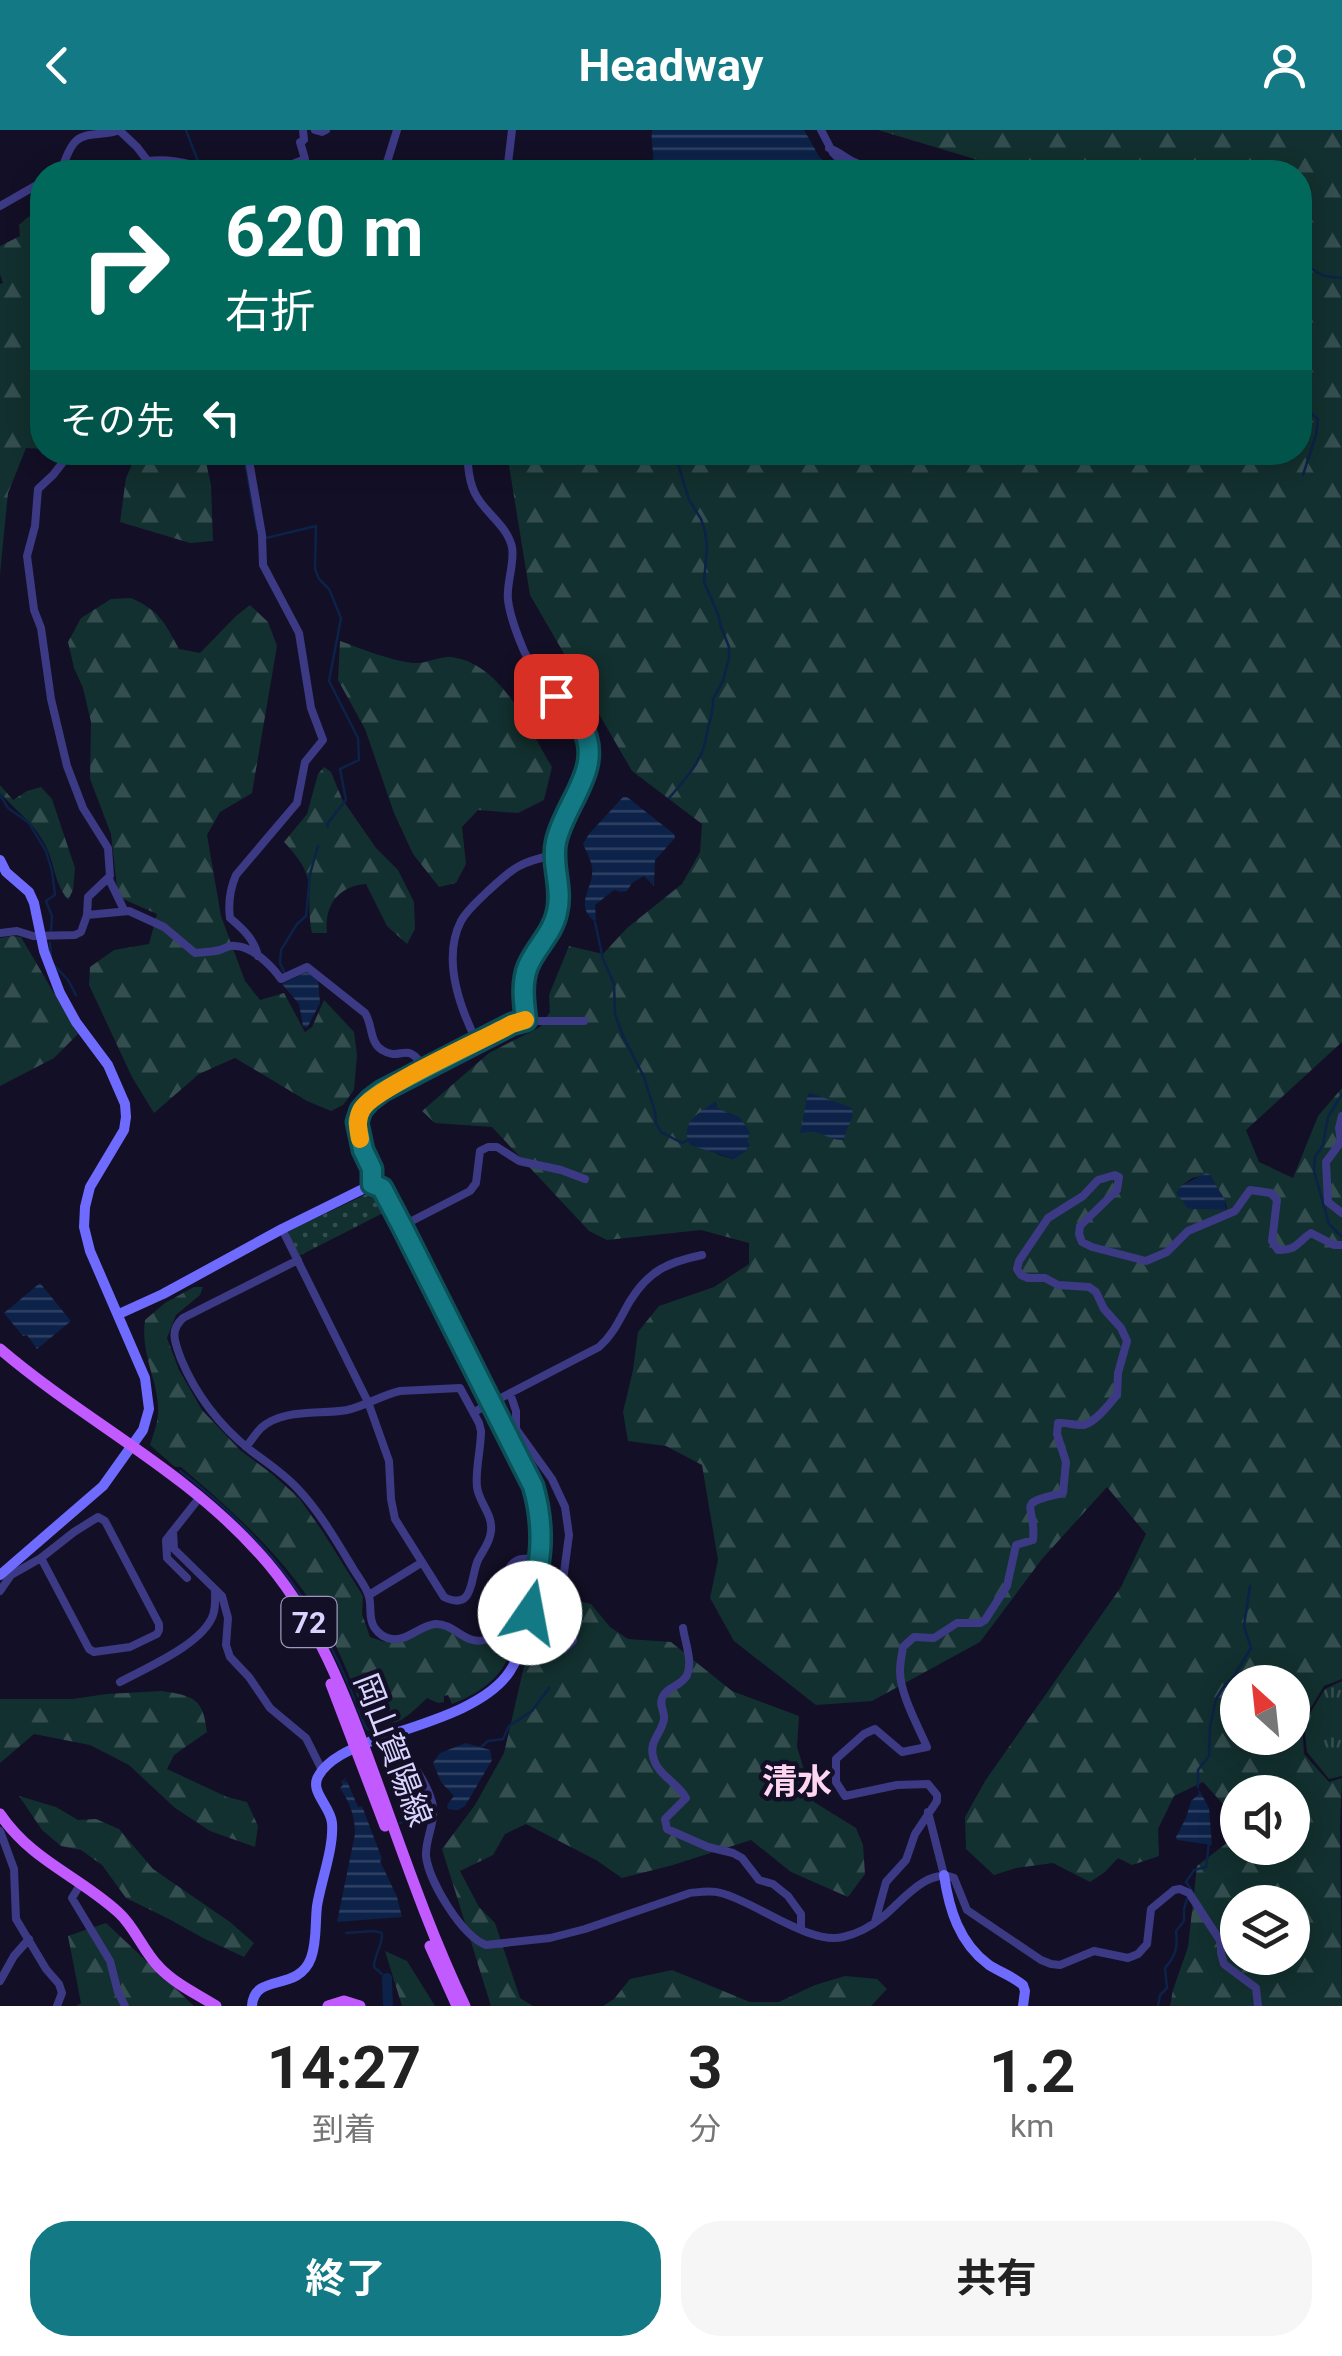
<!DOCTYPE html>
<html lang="ja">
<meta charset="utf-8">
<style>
:root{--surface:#fff;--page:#f6f6f6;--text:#222;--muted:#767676;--accent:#137a85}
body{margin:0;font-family:Roboto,"Noto Sans JP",sans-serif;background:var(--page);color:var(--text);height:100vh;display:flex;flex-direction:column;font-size:38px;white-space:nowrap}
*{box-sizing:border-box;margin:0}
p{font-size:32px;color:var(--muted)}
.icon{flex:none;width:55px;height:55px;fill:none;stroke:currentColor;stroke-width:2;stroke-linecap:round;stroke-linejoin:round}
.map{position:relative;height:1876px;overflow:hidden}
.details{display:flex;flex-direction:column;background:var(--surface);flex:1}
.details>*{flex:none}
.banner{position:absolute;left:30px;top:30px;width:1282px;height:305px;border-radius:40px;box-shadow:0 5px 25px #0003;background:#00695c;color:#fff;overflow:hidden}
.needle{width:65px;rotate:333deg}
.controls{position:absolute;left:1220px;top:1535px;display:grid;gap:20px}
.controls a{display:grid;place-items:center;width:90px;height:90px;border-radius:50%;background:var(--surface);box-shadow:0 5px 25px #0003;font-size:50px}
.pin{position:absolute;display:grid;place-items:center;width:85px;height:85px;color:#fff;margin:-42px;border-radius:20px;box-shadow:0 5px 15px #0006}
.me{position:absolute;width:110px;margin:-55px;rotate:12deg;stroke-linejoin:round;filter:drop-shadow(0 0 8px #0008)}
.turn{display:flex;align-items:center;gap:35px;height:210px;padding:0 30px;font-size:45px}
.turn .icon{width:130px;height:130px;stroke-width:2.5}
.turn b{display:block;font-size:70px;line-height:85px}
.then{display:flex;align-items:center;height:95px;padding:0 30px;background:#0003;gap:20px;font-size:38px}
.eta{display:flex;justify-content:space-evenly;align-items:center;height:170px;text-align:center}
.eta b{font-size:60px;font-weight:700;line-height:70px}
.action{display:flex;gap:20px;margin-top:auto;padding:20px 30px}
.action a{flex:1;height:115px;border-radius:40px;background:var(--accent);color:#fff;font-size:40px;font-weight:700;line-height:115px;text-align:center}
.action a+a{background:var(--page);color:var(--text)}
header{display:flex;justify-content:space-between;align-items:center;height:130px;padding:0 30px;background:var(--accent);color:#fff;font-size:45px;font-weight:700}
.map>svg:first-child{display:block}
.grass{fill:url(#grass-tufts)}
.forest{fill:url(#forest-firs);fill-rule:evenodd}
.park{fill:url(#park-dots)}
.water{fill:url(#water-rules)}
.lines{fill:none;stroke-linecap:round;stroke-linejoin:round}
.stream{stroke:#0c2248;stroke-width:2.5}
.river{stroke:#0c2248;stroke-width:10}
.street{stroke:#3d3a85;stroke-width:8}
.secondary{stroke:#6f6bff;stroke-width:10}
.primary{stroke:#c25bff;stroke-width:11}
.route-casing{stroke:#0c4f56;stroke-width:25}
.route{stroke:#137a85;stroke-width:18}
.slow{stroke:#f59e0b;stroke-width:18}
.labels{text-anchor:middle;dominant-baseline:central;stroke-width:9;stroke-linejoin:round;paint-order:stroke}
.shield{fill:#130f26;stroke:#9e99be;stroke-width:2.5}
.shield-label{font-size:30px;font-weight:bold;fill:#d9d4ff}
.street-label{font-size:32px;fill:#d9d4ff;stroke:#130f26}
.neighbourhood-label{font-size:35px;font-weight:bold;fill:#ffd6f0;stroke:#130f26}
</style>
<header><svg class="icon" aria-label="back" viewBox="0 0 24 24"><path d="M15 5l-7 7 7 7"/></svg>Headway<svg class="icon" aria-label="person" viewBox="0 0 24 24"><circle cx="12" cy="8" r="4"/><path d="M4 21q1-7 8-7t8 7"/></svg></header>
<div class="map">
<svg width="1342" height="1876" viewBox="0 0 1342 1876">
<defs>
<pattern id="grass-tufts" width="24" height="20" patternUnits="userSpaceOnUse" patternTransform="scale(2.5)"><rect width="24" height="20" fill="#12302f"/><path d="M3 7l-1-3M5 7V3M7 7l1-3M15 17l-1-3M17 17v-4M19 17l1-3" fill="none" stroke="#344d4e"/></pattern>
<pattern id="forest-firs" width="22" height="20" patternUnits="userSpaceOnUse" patternTransform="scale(2.5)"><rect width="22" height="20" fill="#12302f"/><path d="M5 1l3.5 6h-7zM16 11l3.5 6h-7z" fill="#344d4e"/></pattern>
<pattern id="park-dots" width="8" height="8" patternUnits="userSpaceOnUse" patternTransform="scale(2.5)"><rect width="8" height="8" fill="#12302f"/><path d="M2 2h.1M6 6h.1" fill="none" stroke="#344d4e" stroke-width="1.8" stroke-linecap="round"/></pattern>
<pattern id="water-rules" width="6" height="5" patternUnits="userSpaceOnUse" patternTransform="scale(2.5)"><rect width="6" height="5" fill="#0c2248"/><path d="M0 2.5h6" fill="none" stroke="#2f4163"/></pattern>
</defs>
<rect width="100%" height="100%" fill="#130f26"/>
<path class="grass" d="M1342,1551V1646L1329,1649L1307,1622L1304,1593L1325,1559Z"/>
<path class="forest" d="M878,0H1342V912L1246,1000L1259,1032L1293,1048L1318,986L1342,958V1549L1324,1556L1302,1592L1304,1624L1329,1652L1342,1648L1340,1695L1342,1876H1170L1173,1860L1188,1817L1197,1736L1228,1712L1223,1674L1203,1652L1174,1666L1158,1699L1159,1726L1132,1735L1118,1728L1105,1742L1090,1752L1053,1733L1016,1738L994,1745L966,1719L965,1687L985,1651L1121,1457L1146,1404L1107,1357L1042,1429L980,1512L872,1571L816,1575L734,1511L710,1468L718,1430L702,1335L666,1316L628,1311L623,1282L633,1240L638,1202L659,1176L714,1157L749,1134V1113L701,1100L607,1110L589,1101L492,997L435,993L422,981L489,923L540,897L550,882L549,865L569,816L603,824L627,798L682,754L700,722L702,694L632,641L530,465L507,323L1300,322V136H1303L1300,128V42H1018ZM716,972L717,978L740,988L747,1017L733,1029L719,1025L706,1018ZM1209,1044L1225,1070L1227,1078L1226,1080L1187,1077L1181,1056L1192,1048ZM1238,1552H1292V1608H1238ZM1238,1662H1292V1718H1238ZM1238,1772H1292V1828H1238Z
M38,85L42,89V319L26,318L8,363L0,444V154L3,153L0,144V116L20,106L19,95L28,87Z
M137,323H204L211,355L213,411L190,413L120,392L126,348Z
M131,468C159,480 165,493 179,519L200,523L236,486L250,475L268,492L277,516L252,663L220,682L207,705L221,786L245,851L260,870L284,863L305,902L312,897L324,870L354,902L357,925L354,960L343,975L331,981L307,971L235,928L199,944L154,983L132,947L89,855L90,837L114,820L149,814L157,784L123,769L117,758L111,704L90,649L91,592L83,558L74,538L68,512L81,488L111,469Z
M340,511C363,519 388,530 413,533C426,534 439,526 451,527C502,533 529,599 552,637L544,670L518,683L478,680L462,697L466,734L456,753L439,757L413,724L394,683L365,599L338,550Z
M324,637L331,642L342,669L376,718L398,740L414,772L415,799L407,814L387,796L366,754C338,756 324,776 327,803H312C304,757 321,751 284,712L307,684L318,644Z
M0,655L13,670L27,661L41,657L52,669L75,738L73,760L68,770C52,749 56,733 43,711C32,691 15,680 0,663Z
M12,806L21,807L78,904L54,928L0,956V808Z
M194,1157H203L200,1165L176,1185L167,1208L179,1240L202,1280L240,1320L272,1344L299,1368L323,1402L363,1466L362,1484L370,1507L385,1512H400L430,1498L441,1497L490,1511C510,1492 507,1470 508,1444L514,1445L517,1460L524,1469C513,1524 508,1552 452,1574L448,1565L444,1566V1572L438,1573L427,1568C410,1585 394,1600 369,1596C357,1567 347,1538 333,1510C298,1439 241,1388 181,1337H175L150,1315C153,1305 157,1295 158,1285C160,1252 140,1227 145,1190L165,1173Z
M553,1465L591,1474L610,1497L628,1509L671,1512L732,1561L799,1586L797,1617L814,1672L856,1698L863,1715L865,1744L848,1767L791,1742L751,1710L673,1735L622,1748L596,1730L526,1694L505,1704L493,1725L460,1741L479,1777L495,1793L520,1868L533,1876H491L442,1719L475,1675L504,1623L534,1493Z
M162,1561C194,1566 203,1568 207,1602L174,1625L167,1639L227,1667L247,1672L258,1696L255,1717L210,1701L175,1678L129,1635L90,1615L34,1604L0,1633V1569H72L107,1564Z
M19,1666L56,1677L78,1690L96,1689L119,1699L153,1739L230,1792L254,1813L244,1827L203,1808L169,1789L126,1768L102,1735L81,1720L61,1716L42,1700Z
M106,1793L194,1876H76L81,1873L68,1806Z
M385,1821L407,1831L435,1876H402Z
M672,1840L750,1872H779L815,1855L845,1846L877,1849L887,1859L871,1876H603L614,1869L630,1849Z"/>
<path class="park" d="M371,1062L379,1066L387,1081L299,1126L288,1105L289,1101Z"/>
<path class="water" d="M652,0H804L820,28L832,37L835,42H650C657,27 650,16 652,0Z
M623,667H627L674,704L675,708L655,730L654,756L644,746L632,753L627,761L621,762L614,760L595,775L596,790L594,791C573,773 595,758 592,737C591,730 586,721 583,714L589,704Z
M306,842L318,850L320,873L307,898L303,896L299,874L282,854Z
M811,963L852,978C855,990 845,998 844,1010C833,1011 824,1003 812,1002C808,1001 804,1003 800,1003L808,964Z
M716,971L717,978L740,988L750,1002L747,1011L751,1018L747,1017L746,1021L734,1029L690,1015C679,992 699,983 716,971Z
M1206,1043L1209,1044L1225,1070L1226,1080L1189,1079L1176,1063L1181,1056Z
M40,1153L71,1191L37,1219L27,1205L23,1206L4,1183Z
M466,1613L490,1620L492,1630L465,1676L458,1680L448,1679L447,1675L454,1666L441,1652L433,1633L440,1623Z
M347,1647L344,1652L347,1651L358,1677L362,1676L382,1729L380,1731L397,1767L402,1787L337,1792L355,1704C355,1686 350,1673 340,1658L343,1655L341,1652Z
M1198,1658L1209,1678L1212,1715L1177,1710L1176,1707L1186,1688L1191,1671L1199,1664Z"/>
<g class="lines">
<path class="stream" d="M186,0L202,42
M1300,133L1324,146L1342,148
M1300,275L1318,289L1316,305L1303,345
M246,337L257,399
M266,408L316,396L315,439L319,449L329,459L341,488L329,551L358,608L359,630L340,639L346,670L327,694L328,697
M0,665L8,678L29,693L46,721L52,741L55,765L46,771L52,786L51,801
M669,668C688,646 703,631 707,603C709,590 714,583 713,569L723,551L729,528V517L721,497L718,484L704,452L707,417L705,401L701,389L689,370L679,337L671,322
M595,792L603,829L614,854L615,884L623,906L644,947L655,982L656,993L661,1002L682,1013L688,1010
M50,813L51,828
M54,835L68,850L76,865
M286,846L280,833L281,820L297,794L306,786L310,744L318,716
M1342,964L1328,987L1323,1015L1315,1027L1314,1041L1329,1094L1342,1107
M180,1341C273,1412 324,1483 364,1594L367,1599L374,1601
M482,1616L488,1611L503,1609L509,1596L532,1581L549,1558
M1198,1657V1640L1209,1626L1210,1597L1216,1569L1225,1555L1232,1549L1251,1518L1244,1496L1250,1456
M400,1693L426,1684
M1192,1761L1186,1752L1194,1740L1206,1737L1209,1712
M346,1803L374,1801L382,1803C383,1815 374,1824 374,1837L382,1844
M1158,1876L1160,1865L1167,1858L1165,1838C1176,1826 1178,1816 1176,1801L1184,1791V1779L1187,1769"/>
<path class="river" d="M387,1848L388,1876"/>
<path class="street" d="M315,0L322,2L326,0
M821,0L833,23L852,42
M829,18C838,21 844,27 852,31C865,38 881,39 895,42
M148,31C163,29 178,31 193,35L197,42
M59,42C66,33 67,19 76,11C87,1 106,6 119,0L137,17L156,42
M273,42L305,29L300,12L304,10L303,0
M384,42L397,0
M507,42L512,0
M0,76L42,52
M245,322L250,336L262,405L263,435L299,503L311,578L323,610L305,632L297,673L236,745C230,759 228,773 230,788C243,799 254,809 258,826
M467,322C468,337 469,354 477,367C487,384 507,396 512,417C515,434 506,453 508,470C510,486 518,507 524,521C530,535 543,545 552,558C553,560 557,570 559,572C574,592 586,594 588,623C591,650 570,669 561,693C548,726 565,753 557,784C551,804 535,818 527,837C521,853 524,874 527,890
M109,749L124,780
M87,785L129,781L164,797L195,823C203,822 212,822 220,820C226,818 228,815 235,816C252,816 272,836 281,849L307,837L365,883C373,895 369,912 382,920C402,933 406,908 425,939
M0,803L17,801L33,806L75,805L81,802L87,785L88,767L110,746L108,718L83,678L67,636L51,569L41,498L34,480L27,426L35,396L38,359L53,345L71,322
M477,912C460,878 442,828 461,791C467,780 478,771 487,762C513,738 519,732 554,725
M382,961L521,891H584
M1342,986L1339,998L1341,1012L1326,1032L1328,1072L1342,1083
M402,1096L470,1061L476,1053L480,1021L488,1017H497L519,1031L561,1040L585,1049
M298,1130L183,1188C169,1201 175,1212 181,1229C196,1265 219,1295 250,1320C266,1332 283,1343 297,1358C320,1382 337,1412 354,1440C359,1448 367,1458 369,1467C372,1477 368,1487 374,1497C378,1503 384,1508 392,1509C408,1511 419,1496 435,1494C454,1493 465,1515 484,1510C518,1500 491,1442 518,1430C525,1427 533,1429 540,1429
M510,1263L516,1281V1299L552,1349L565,1377L569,1405L559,1480C564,1492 574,1496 573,1511L564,1519L524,1510
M474,1282L599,1217C614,1204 620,1188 630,1171C649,1140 669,1132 702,1125
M246,1317C251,1311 256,1303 261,1298C283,1278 320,1285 347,1280C365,1276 382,1265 400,1261L460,1258L479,1293L481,1301C481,1320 475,1339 477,1357C479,1373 493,1384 491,1401C490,1413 483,1420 478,1430C470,1447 475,1482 444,1467L395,1389L391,1369L389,1331L368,1272L282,1099
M196,1372L173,1401L174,1419L222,1466L228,1488L226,1515L230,1527L249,1547L270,1578L306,1608L322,1640
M98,1387L105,1391L159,1494V1500L157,1504L130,1517L94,1522L89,1519L41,1428L74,1402Z
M173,1401L166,1410L167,1428L187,1448
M0,1461L11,1445L41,1428
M369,1465L421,1433
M683,1498C685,1512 693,1532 687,1545C682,1556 668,1556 663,1566C658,1574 665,1581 664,1589C662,1603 649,1611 653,1626C657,1646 678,1652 686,1668L665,1689L667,1699L708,1717L733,1723L742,1728L759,1750L773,1754L788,1766L801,1784V1799
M120,1552C146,1538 203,1514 213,1485C216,1477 215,1469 215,1460
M391,1605C405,1625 425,1647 432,1672C437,1691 425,1708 426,1726C429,1752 462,1806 486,1815L550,1808L585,1799L690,1763C701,1762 711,1760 721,1763C756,1772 809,1815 843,1807C857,1804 873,1795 884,1786C902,1771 928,1737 954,1748L967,1780L1041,1830L1051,1834L1060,1835L1094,1821L1128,1828L1138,1824L1147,1814L1151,1779L1174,1760L1180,1759L1189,1763L1221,1812V1823L1224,1834L1256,1858L1258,1876
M928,1682L944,1745
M0,1701L14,1739L16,1789L46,1839L59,1854L62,1863L57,1876
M80,1755L72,1768L110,1831L118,1862L125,1876
M875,1792L886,1752L906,1730L915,1704L937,1671V1665L928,1654L897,1655L845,1666L836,1652V1629L864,1604L875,1599L902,1622L927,1617C918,1596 900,1564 900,1541C900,1533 902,1524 903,1517L914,1507L934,1508L957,1493H980L985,1490L1007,1456L1016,1415L1033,1410C1037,1374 1012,1374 1063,1363L1066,1332L1057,1304L1058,1293C1065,1292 1077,1296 1084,1295C1096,1292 1109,1274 1117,1265L1118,1243L1127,1211L1121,1198L1104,1179L1096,1162L1089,1157L1058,1155L1045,1148H1028L1021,1145L1017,1139L1019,1131L1048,1088L1083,1066L1098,1050L1115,1045L1119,1047L1117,1060L1080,1096L1079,1104L1082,1112L1092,1117L1146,1131L1167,1122L1188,1101L1235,1081L1250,1060L1271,1063L1277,1070L1272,1111L1278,1120C1297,1121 1297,1112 1311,1103L1334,1115H1342
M0,1851L14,1826L29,1809"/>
<path class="secondary" d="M0,730L6,742L29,762L34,773L44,821L60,863L76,892L108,935L125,974L126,987L124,1000L90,1057L85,1077L84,1097L90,1121L145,1248L149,1279L143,1300L103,1356L0,1445
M373,1054C375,1013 331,999 382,961
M119,1184L163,1164L282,1099L373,1054
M944,1745C949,1779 959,1813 989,1835C1000,1842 1012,1846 1023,1855L1025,1861L1023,1876
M252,1876C254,1842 298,1863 311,1828C317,1812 315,1793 317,1776C321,1751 334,1718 332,1693C331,1676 308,1661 319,1645C329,1628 352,1619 369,1612C412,1596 485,1580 510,1541C524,1519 528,1494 533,1469C544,1417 545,1385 524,1335L382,1058L373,1054"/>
<path class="primary" d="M0,1219C83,1290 183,1339 257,1421C320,1489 350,1578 381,1663C407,1735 432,1807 465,1876
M331,1554L385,1696
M0,1684C32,1731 77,1745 118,1782C135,1797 143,1821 159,1837C175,1854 197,1864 216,1876
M430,1816L457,1876
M328,1876L344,1871L360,1876"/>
</g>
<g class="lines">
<defs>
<path id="route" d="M530,1483C539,1436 547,1404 533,1356L402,1096L382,1058L372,1054V1039L363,1020L357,992L361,980L370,970L382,961L512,894L526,890C524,873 521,853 528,836C536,817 553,803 557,782C563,758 551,735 556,712C564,673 606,637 581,595C574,584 562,577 556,566"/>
</defs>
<use href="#route" class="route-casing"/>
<use href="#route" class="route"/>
<path class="slow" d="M360,1009C358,998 356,989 362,979C375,958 485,909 512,894L525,890"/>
</g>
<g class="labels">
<rect class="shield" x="281.5" y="1467" width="55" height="50" rx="8"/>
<g class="shield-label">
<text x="309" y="1492">72</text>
</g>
<g class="street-label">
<text transform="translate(393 1620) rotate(69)">岡山賀陽線</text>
</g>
<g class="neighbourhood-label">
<text x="797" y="1652">清水</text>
</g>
</g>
</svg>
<div class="controls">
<a><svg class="needle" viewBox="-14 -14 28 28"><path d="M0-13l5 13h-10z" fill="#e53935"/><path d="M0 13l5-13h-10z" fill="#767676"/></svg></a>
<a><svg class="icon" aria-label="sound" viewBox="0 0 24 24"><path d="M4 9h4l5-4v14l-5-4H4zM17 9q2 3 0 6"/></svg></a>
<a><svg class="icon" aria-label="layers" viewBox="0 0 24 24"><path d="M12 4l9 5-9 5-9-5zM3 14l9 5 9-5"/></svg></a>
</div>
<div class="pin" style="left:556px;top:566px;background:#d93025"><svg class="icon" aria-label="arrive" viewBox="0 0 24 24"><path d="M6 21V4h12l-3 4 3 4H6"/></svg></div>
<svg class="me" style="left:530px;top:1483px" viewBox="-20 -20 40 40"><circle r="19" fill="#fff"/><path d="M0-13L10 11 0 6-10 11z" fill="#137a85"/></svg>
<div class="banner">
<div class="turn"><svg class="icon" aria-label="right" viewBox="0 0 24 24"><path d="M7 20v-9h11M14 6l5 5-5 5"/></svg><div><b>620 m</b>右折</div></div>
<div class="then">その先<svg class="icon" aria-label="left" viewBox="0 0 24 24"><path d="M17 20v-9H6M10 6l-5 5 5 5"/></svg></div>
</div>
</div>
<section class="details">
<div class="eta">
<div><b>14:27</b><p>到着</p></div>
<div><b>3</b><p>分</p></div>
<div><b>1.2</b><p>km</p></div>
</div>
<div class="action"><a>終了</a><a>共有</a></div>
</section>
